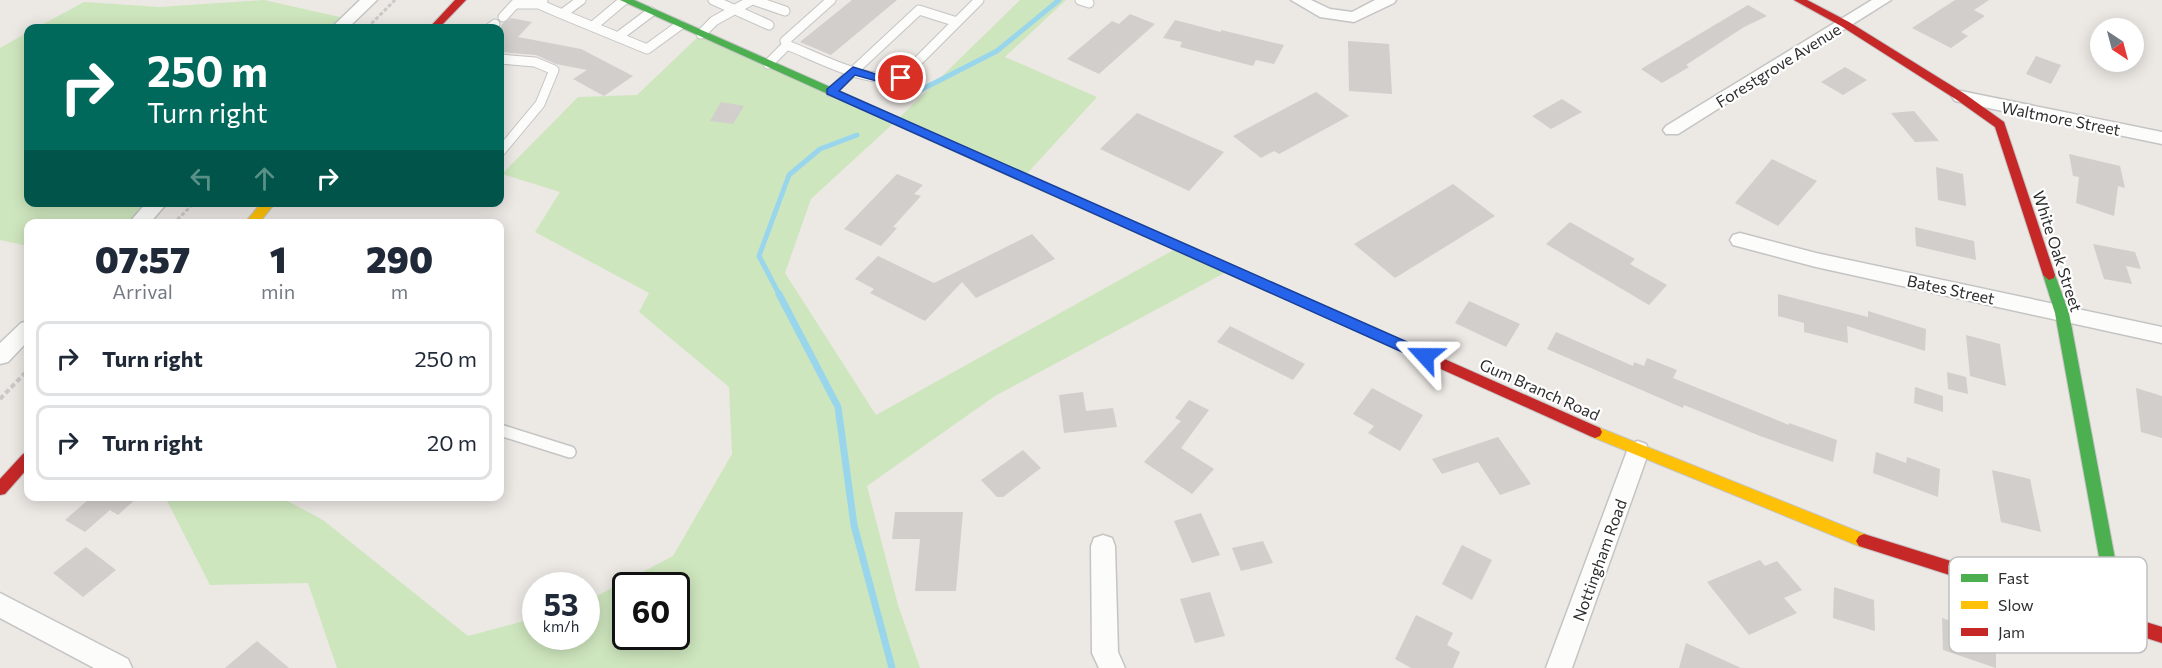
<!DOCTYPE html>
<style>
:root{--surface:#fff;--page:#f2f2f3;--text:#1f2937;--muted:#747a83;--line:#e0e1e3}
body{margin:0;font-family:Commissioner,sans-serif;background:var(--page);color:var(--text);height:100vh;display:flex;flex-direction:column;font-size:22px;white-space:nowrap}
*{box-sizing:border-box;margin:0}
p{font-size:20px;color:var(--muted)}
.icon{flex:none;width:33px;height:33px;fill:none;stroke:currentColor;stroke-width:2;stroke-linecap:round;stroke-linejoin:round}
.map{position:relative;flex:1;overflow:hidden}
.sheet{position:absolute;left:24px;top:219px;width:480px;height:282px;display:flex;flex-direction:column;background:var(--surface);border-radius:12px;box-shadow:0 3px 15px #0003}
.sheet>*{flex:none}
.hud{position:absolute;left:24px;top:24px;width:480px;height:183px;border-radius:12px;box-shadow:0 3px 15px #0003;background:#00695c;color:#fff;overflow:hidden}
.needle{width:39px;rotate:144deg}
.tools{position:absolute;left:2090px;top:18px;display:grid;gap:12px}
.tools a{display:grid;place-items:center;width:54px;height:54px;border-radius:50%;background:var(--surface);box-shadow:0 3px 15px #0003;font-size:30px}
.speed{position:absolute;left:522px;top:572px;display:flex;gap:12px;font-size:30px;font-weight:700;text-align:center}
.speed>*{display:grid;place-content:center;width:78px;height:78px;border-radius:50%;background:var(--surface);box-shadow:0 3px 15px #0003;line-height:1}
.speed small{font-size:15px;font-weight:400}
.speed .limit{border:3px solid #111;border-radius:9px;background:#fff;color:#111}
.pin{position:absolute;display:grid;place-items:center;width:51px;height:51px;color:#fff;margin:-26px;border:3px solid #fff;border-radius:50%;box-shadow:0 2px 6px #0007}
.me{position:absolute;width:66px;margin:-33px;rotate:294deg;stroke-linejoin:round;filter:drop-shadow(0 0 4px #0008)}
.turn{display:flex;align-items:center;gap:21px;height:126px;padding:0 24px;font-size:27px}
.turn .icon{width:78px;height:78px;stroke-width:2.5}
.turn b{display:block;font-size:42px;line-height:51px}
.lanes{display:flex;align-items:center;height:57px;padding:0 24px;background:#0003;justify-content:center;gap:30px;direction:ltr}
.lanes .off{opacity:.35}
.eta{display:flex;justify-content:space-evenly;align-items:center;height:102px;text-align:center}
.eta b{font-size:36px;font-weight:800;line-height:42px}
ul{padding:0;list-style:none}
li{display:flex;align-items:center;gap:18px;height:75px;margin:0 12px 9px;padding:0 12px;border:3px solid var(--line);border-radius:12px}
li div{flex:1}
li b{display:block;font-size:22px}
li em{font-style:normal}
.map>svg:first-child{display:block}
.green{fill:#cee6be;fill-rule:evenodd}
.lines{fill:none;stroke-linecap:round;stroke-linejoin:round}
.stream-far1{stroke:#99d6ec;stroke-width:5}
.stream{stroke:#99d6ec;stroke-width:7}
.building{fill:#d1cecb}
.lane-far1-casing{stroke:#c5c4c5;stroke-width:11}
.lane-casing{stroke:#c5c4c5;stroke-width:14}
.street-casing{stroke:#c5c4c5;stroke-width:3}
.fast-casing{stroke:#c5c4c5;stroke-width:2}
.slow-casing{stroke:#c5c4c5;stroke-width:2}
.jam-casing{stroke:#c5c4c5;stroke-width:2}
.path-far1{stroke:#c9c9c8;stroke-width:3;stroke-dasharray:4 2;stroke-linecap:butt}
.path{stroke:#c9c9c8;stroke-width:4;stroke-dasharray:5 3;stroke-linecap:butt}
.lane-far1{stroke:#fcfcfb;stroke-width:9}
.lane{stroke:#fcfcfb;stroke-width:11}
.street{fill:#fcfcfb;fill-rule:evenodd}
.fast{fill:#4caf50;fill-rule:evenodd}
.slow{fill:#ffc107;fill-rule:evenodd}
.jam{fill:#c62828;fill-rule:evenodd}
.route{fill:#2563eb;stroke:#184099;stroke-width:1.5}
.labels{text-anchor:middle;dominant-baseline:central;stroke-width:4.5;stroke-linejoin:round;paint-order:stroke}
.street-label{font-size:16px;fill:#2e2e2e;stroke:#fff}
.key{fill:#fff;stroke:#c0c0c0;stroke-width:1.5}
.key-label{font-size:16px;fill:#2e2e2e}
</style>
<div class="map">
<svg width="2162" height="668" viewBox="0 0 2162 668">
<rect width="100%" height="100%" fill="#ece8e4"/>
<path class="green" d="M264,0L349,19L339,28H36L84,2L159,7Z
M1020,0H1066L1005,57L1097,97L1023,178L896,121L811,199L785,273L876,415L1179,247L1230,270L995,396L867,486L898,605L920,668H337L308,583L210,585L165,497H280L323,520L468,636L535,618L536,636H586L587,601L673,556L732,454L729,387L639,312L649,293L535,232L560,192L502,174L578,97L637,95L701,34L896,121ZM626,585H676V636H626Z
M28,32V202L159,203L137,223L28,224V246L0,240V48Z"/>
<g class="lines">
<path class="stream-far1" d="M905,98L997,51L1059,0
M780,296L759,256L789,175L820,149L857,135"/>
<path class="stream" d="M779,294L838,407L854,525L892,668"/>
</g>
<path class="building" d="M852,0H897L831,55L800,42Z
M1955,0H1989L1974,10L1985,16L1961,32L1968,36L1951,48L1912,28Z
M1748,5L1767,16L1744,27L1686,65L1689,67L1662,83L1641,69Z
M1130,14L1155,24L1099,74L1067,59L1112,21L1119,24Z
M511,18L532,22L518,37L581,49L633,76L604,96L573,79L587,70L556,64L536,55L500,52V29L502,24Z
M1175,20L1221,32V30L1284,45L1274,64L1256,60L1253,66L1180,47L1182,42L1163,38Z
M1348,41L1389,44L1392,94L1349,91Z
M2036,56L2061,65L2051,84L2026,74Z
M1845,67L1867,80L1843,95L1821,82Z
M1316,92L1349,116L1279,154L1274,151L1261,158L1233,136Z
M1562,99L1582,112L1551,129L1532,116Z
M721,102L744,106L733,124L710,121Z
M1914,111L1939,141L1915,142L1891,113Z
M1137,113L1224,152L1189,191L1100,149Z
M2069,154L2120,166L2125,188L2118,186L2114,216L2076,203L2079,177L2073,176Z
M1772,159L1817,181L1778,226L1735,203Z
M1936,167L1963,174L1966,206L1938,200Z
M897,174L923,185L914,194L921,196L893,227L897,228L881,246L844,229Z
M1453,184L1495,216L1395,278L1354,244Z
M1570,222L1635,259L1630,264L1667,285L1649,305L1546,244Z
M1915,227L1974,241L1976,260L1916,246Z
M1032,234L1055,259L976,298L962,282L925,321L870,293L874,289L855,279L878,256L934,283Z
M2093,244L2135,252L2141,269L2126,266L2132,284L2104,279Z
M1778,294L1868,317V311L1926,329L1925,351L1847,326L1848,343L1804,332V323L1778,316Z
M1469,301L1520,324L1506,347L1455,323Z
M1230,326L1305,364L1293,380L1217,342Z
M1556,332L1633,366L1634,362L1644,366L1647,358L1677,370L1673,378L1789,425V423L1837,440L1833,462L1760,436L1684,405L1683,408L1547,349Z
M1966,335L2000,344L2006,386L1970,376Z
M1947,372L1966,377L1968,394L1948,389Z
M1915,387L1943,396V412L1914,403Z
M1372,388L1423,415L1400,451L1368,433L1374,426L1353,414Z
M2136,388L2162,396V438L2141,432Z
M1083,392L1086,411L1113,408L1117,427L1064,433L1059,395Z
M1189,400L1209,410L1181,448L1214,469L1192,494L1144,462L1181,421L1175,418Z
M1498,437L1531,484L1500,495L1478,462L1442,474L1432,459Z
M1023,450L1041,468L1003,497H997L981,480Z
M1876,452L1906,463L1907,457L1940,469L1938,497L1873,473Z
M1992,470L2030,479L2041,532L2001,522Z
M86,496H139L118,515L110,510L85,532L65,520L89,499Z
M895,512H963L956,591H915L920,539H892Z
M1201,513L1220,555L1192,563L1174,521Z
M1263,541L1273,563L1241,571L1232,548Z
M1462,545L1492,560L1472,600L1442,584Z
M86,547L116,570L83,597L53,573Z
M1760,560L1765,566L1777,561L1802,590L1784,598L1797,613L1749,635L1707,582Z
M1834,587L1874,600L1875,631L1833,618Z
M1210,592L1225,636L1195,643L1180,599Z
M1416,615L1453,633L1447,645L1460,652L1453,668H1411L1395,659Z
M1942,618L1996,637V668L1943,650Z
M257,641L289,668H225Z
M1686,643L1741,668H1679Z"/>
<g class="lines">
<defs>
<path id="lane-far1" d="M581,0L562,14L647,49L680,25
M713,0L769,25
M753,0L785,11
M1080,0L1089,3
M539,4L562,14
M503,17L515,4H539L543,0
M593,26L624,0
M490,28L495,24
M701,34L714,21L752,0
M619,36L651,12
M787,45C822,59 862,82 901,78L957,22
M500,59L535,62L554,70L540,104L500,152
M768,64L787,45L785,41L831,0
M831,92L919,10L957,22L979,0"/>
<path id="lane" d="M500,430L570,452"/>
<path id="street" d="M360,0H377L348,28H331Z
M1291,0H1311L1330,9L1352,12L1375,0H1396L1394,3L1354,22L1320,17Z
M1872,0H1891L1678,134H1666L1663,130L1666,126Z
M1961,91L2162,132V144L1955,101L1952,97L1955,93Z
M147,202H168L149,224H128Z
M1740,233L1816,253L2162,327V343L1816,267L1733,245L1730,240L1733,235Z
M28,321V341L8,362L0,364V343L21,323Z
M1638,441L1646,444L1649,451L1572,668H1546L1627,451L1630,444Z
M1103,535L1112,538L1115,546L1118,652L1125,668H1099L1092,653L1091,546L1094,538Z
M0,593L128,659L132,668H94L0,618Z"/>
<path id="fast" d="M620,0H634L1022,172L1024,175L1022,178H1014Z
M2049,270L2055,275L2069,313L2127,623L2125,628L2119,631L2113,628L2111,623L2055,313L2043,275Z"/>
<path id="slow" d="M1018,171L1264,279L1266,282L1264,285H1254L1014,178L1012,175L1014,172Z
M262,202H276L258,224H244Z
M1595,426L1869,536L1872,541L1869,546L1864,548L1859,546L1590,436L1588,432L1590,428Z"/>
<path id="jam" d="M455,0H466L439,28H429Z
M1794,0H1807L1849,22L1965,94L2004,122L2055,275L2054,278L2049,280L2043,275L1995,127L1957,100L1841,26Z
M1259,277L1600,428L1602,432L1600,436L1595,438L1590,436L1254,285L1252,282L1254,279Z
M28,452V468L5,494L0,495V479L23,454Z
M1864,534L2162,627V643L1859,546L1856,541L1859,536Z"/>
</defs>
<use href="#lane-far1" class="lane-far1-casing"/>
<use href="#lane" class="lane-casing"/>
<use href="#street" class="street-casing"/>
<use href="#fast" class="fast-casing"/>
<use href="#slow" class="slow-casing"/>
<use href="#jam" class="jam-casing"/>
<path class="path-far1" d="M367,28L395,0
M173,224L195,202"/>
<path class="path" d="M0,399L28,370"/>
<use href="#lane-far1" class="lane-far1"/>
<use href="#lane" class="lane"/>
<use href="#street" class="street"/>
<use href="#fast" class="fast"/>
<use href="#slow" class="slow"/>
<use href="#jam" class="jam"/>
</g>
<path class="route" d="M853,67L885,77L901,75L906,78L891,85L855,75L839,91L1430,352L1432,356L1430,360H1420L827,94V89Z"/>
<g class="labels">
<g class="street-label">
<text transform="translate(1778 65) rotate(-32)">Forestgrove Avenue</text>
<text transform="translate(2061 118) rotate(11)">Waltmore Street</text>
<text transform="translate(2058 251) rotate(72)">White Oak Street</text>
<text transform="translate(1951 289) rotate(12)">Bates Street</text>
<text transform="translate(1540 389) rotate(24)">Gum Branch Road</text>
<text transform="translate(1599 560) rotate(-70)">Nottingham Road</text>
</g>
</g>
<rect x="1949" y="557" width="198" height="96" rx="9" class="key"/>
<rect x="1961" y="574" width="27" height="8" fill="#4caf50"/>
<rect x="1961" y="601" width="27" height="8" fill="#ffc107"/>
<rect x="1961" y="628" width="27" height="8" fill="#c62828"/>
<g class="key-label">
<text x="1998" y="584">Fast</text>
<text x="1998" y="611">Slow</text>
<text x="1998" y="638">Jam</text>
</g>
</svg>
<div class="tools">
<a><svg class="needle" viewBox="-14 -14 28 28"><path d="M0-13l5 13h-10z" fill="#e53935"/><path d="M0 13l5-13h-10z" fill="#747a83"/></svg></a>
</div>
<div class="speed"><div>53<small>km/h</small></div><div class="limit">60</div></div>
<div class="pin" style="left:901px;top:78px;background:#d93025"><svg class="icon" aria-label="arrive" viewBox="0 0 24 24"><path d="M6 21V4h12l-3 4 3 4H6"/></svg></div>
<svg class="me" style="left:1425px;top:356px" viewBox="-20 -20 40 40"><path d="M0-17L14 15 0 8-14 15z" fill="#2563eb" stroke="#fff" stroke-width="4"/></svg>
<div class="hud">
<div class="turn"><svg class="icon" aria-label="right" viewBox="0 0 24 24"><path d="M7 20v-9h11M14 6l5 5-5 5"/></svg><div><b>250 m</b>Turn right</div></div>
<div class="lanes"><svg class="icon off" aria-label="left" viewBox="0 0 24 24"><path d="M17 20v-9H6M10 6l-5 5 5 5"/></svg><svg class="icon off" aria-label="ahead" viewBox="0 0 24 24"><path d="M12 20V5M6 11l6-6 6 6"/></svg><svg class="icon" aria-label="right" viewBox="0 0 24 24"><path d="M7 20v-9h11M14 6l5 5-5 5"/></svg></div>
</div>
<section class="sheet">
<div class="eta">
<div><b>07:57</b><p>Arrival</p></div>
<div><b>1</b><p>min</p></div>
<div><b>290</b><p>m</p></div>
</div>
<ul>
<li><svg class="icon" aria-label="right" viewBox="0 0 24 24"><path d="M7 20v-9h11M14 6l5 5-5 5"/></svg><div><b>Turn right</b></div><em>250 m</em></li>
<li><svg class="icon" aria-label="right" viewBox="0 0 24 24"><path d="M7 20v-9h11M14 6l5 5-5 5"/></svg><div><b>Turn right</b></div><em>20 m</em></li>
</ul>
</section>
</div>
